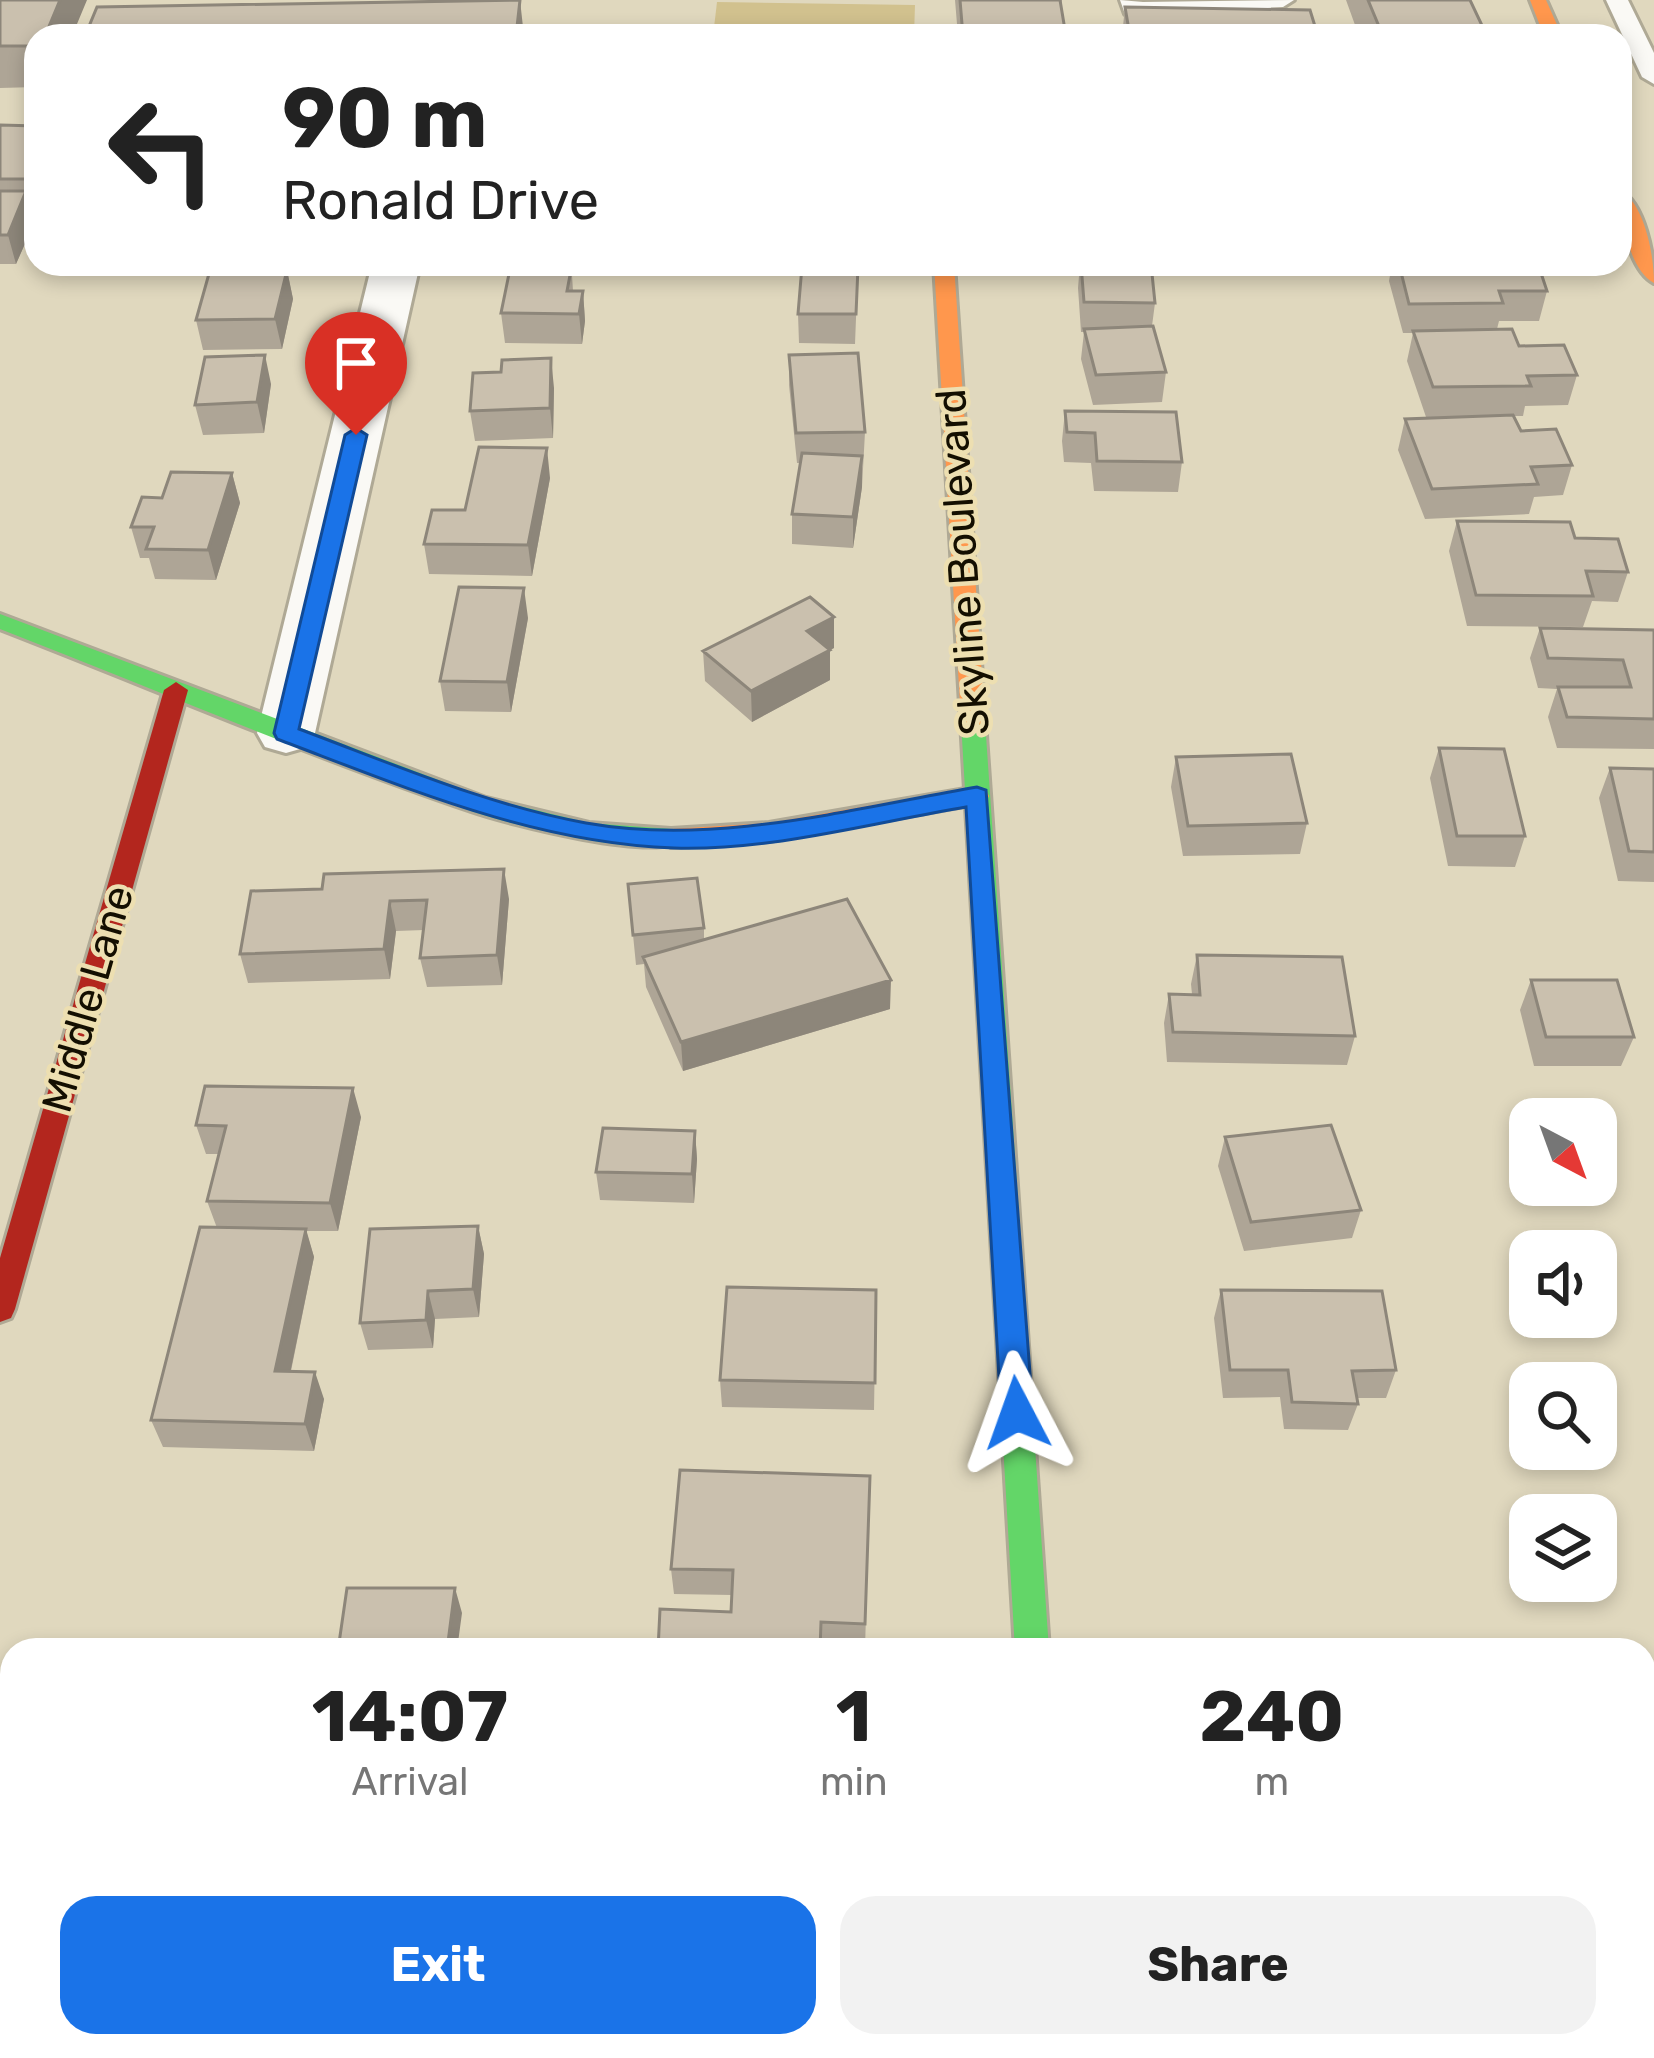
<!DOCTYPE html>
<style>
:root{--surface:#fff;--page:#f2f2f2;--text:#222;--muted:#767676;--accent:#1a73e8}
body{margin:0;font-family:Rubik,sans-serif;background:var(--page);color:var(--text);height:100vh;display:flex;flex-direction:column;font-size:45px;white-space:nowrap}
*{box-sizing:border-box;margin:0}
p{font-size:39px;color:var(--muted)}
.icon{flex:none;width:66px;height:66px;fill:none;stroke:currentColor;stroke-width:2;stroke-linecap:round;stroke-linejoin:round}
.map{position:relative;flex:1;overflow:hidden}
.details{position:absolute;left:0px;top:1638px;width:1656px;height:420px;display:flex;flex-direction:column;background:var(--surface);border-radius:36px 36px 0 0;box-shadow:0 6px 18px #0003}
.details>*{flex:none}
.banner{position:absolute;left:24px;top:24px;width:1608px;height:252px;border-radius:36px;box-shadow:0 6px 18px #0003;background:#fff;color:var(--text);overflow:hidden}
.needle{width:78px;rotate:139deg}
.controls{position:absolute;left:1509px;top:1098px;display:grid;gap:24px}
.controls a{display:grid;place-items:center;width:108px;height:108px;border-radius:24px;background:var(--surface);box-shadow:0 6px 18px #0003;font-size:60px}
.pin{position:absolute;display:grid;place-items:center;width:102px;height:102px;color:#fff;margin:-123px -51px;border-radius:50% 50% 50% 0;rotate:-45deg;box-shadow:0 0 12px #0007}
.pin .icon{rotate:45deg}
.me{position:absolute;width:132px;margin:-66px;rotate:356deg;stroke-linejoin:round;filter:drop-shadow(0 0 9px #0008)}
.turn{display:flex;align-items:center;gap:42px;height:252px;padding:0 60px;font-size:54px}
.turn .icon{width:156px;height:156px;stroke-width:2.5}
.turn b{display:block;font-size:84px;line-height:102px}
.eta{display:flex;justify-content:space-evenly;align-items:center;height:204px;text-align:center}
.eta b{font-size:72px;font-weight:700;line-height:84px}
.button{display:flex;gap:24px;margin-top:auto;padding:24px 60px}
.button a{flex:1;height:138px;border-radius:36px;background:var(--accent);color:#fff;font-size:48px;font-weight:700;line-height:138px;text-align:center}
.button a+a{background:var(--page);color:var(--text)}
.map>svg:first-child{display:block}
.green{fill:#d1c18e}
.lines{fill:none;stroke-linecap:round;stroke-linejoin:round}
.lane-casing{stroke:#afa995;stroke-width:6}
.street-casing{stroke:#afa995;stroke-width:6}
.fast-casing{stroke:#afa995;stroke-width:6}
.slow-casing{stroke:#afa995;stroke-width:6}
.jam-casing{stroke:#afa995;stroke-width:6}
.lane{fill:#faf9f5;fill-rule:evenodd}
.street{fill:#faf9f5;fill-rule:evenodd}
.fast{fill:#63d668;fill-rule:evenodd}
.slow{fill:#ff974d;fill-rule:evenodd}
.jam{fill:#b3261e;fill-rule:evenodd}
.wall{fill:#aea596}
.shaded-wall{fill:#8d867a}
.building{fill:#cac0ae;stroke:#8d867a;stroke-width:3}
.route{fill:#1a73e8;stroke:#114b97;stroke-width:3}
.labels{text-anchor:middle;dominant-baseline:central;stroke-width:9;stroke-linejoin:round;paint-order:stroke}
.street-label{font-size:42px;fill:#140f01;stroke:#eddfb1}
</style>
<div class="map">
<svg width="1654" height="2058" viewBox="0 0 1654 2058">
<rect width="100%" height="100%" fill="#e0d8be"/>
<path class="green" d="M717,2L915,5L914,36H713Z"/>
<g class="lines">
<defs>
<path id="lane" d="M1120,0L1143,2L1294,0L1283,7L1133,16L1125,14Z
M1606,0H1628L1654,53V84L1642,77Z"/>
<path id="street" d="M372,264H420L315,733L307,747L286,753L265,747L257,733Z
M1013,2046H1103L1105,2058H1013Z"/>
<path id="fast" d="M0,614L486,798L589,823L671,829L684,838C662,864 505,823 471,811C312,757 157,690 0,629Z
M973,713L985,721L1049,1650H1015L961,721Z"/>
<path id="slow" d="M1530,0H1546L1562,36H1544Z
M1620,190C1645,204 1654,256 1654,283C1629,270 1620,217 1620,190Z
M934,264H954L985,721L973,729L961,721Z
M977,787L986,790L989,796L986,802L769,841L671,847L658,838L671,829L769,823Z"/>
<path id="jam" d="M176,682L188,690L15,1309L11,1318L0,1322V1258L164,690Z"/>
</defs>
<use href="#lane" class="lane-casing"/>
<use href="#street" class="street-casing"/>
<use href="#fast" class="fast-casing"/>
<use href="#slow" class="slow-casing"/>
<use href="#jam" class="jam-casing"/>
<use href="#lane" class="lane"/>
<use href="#street" class="street"/>
<use href="#fast" class="fast"/>
<use href="#slow" class="slow"/>
<use href="#jam" class="jam"/>
</g>
<path class="wall" d="M0,0L36,36V87L0,88Z
M955,0H1062L1061,5L1066,36H958Z
M1346,0H1470L1487,36H1359Z
M1125,7L1318,36H1122Z
M0,125L36,126V208H31L35,221L16,264H0Z
M244,264H306V266L244,267Z
M521,264H574L572,275L573,291H583L585,321L582,344L505,343L501,313L522,269Z
M1080,264H1151L1155,303L1152,326L1166,372L1162,402L1093,405L1081,359L1084,332H1081L1078,288Z
M1392,264H1538L1547,291L1539,321H1499L1497,329L1519,346L1577,375L1568,405L1525,406L1523,416H1514L1521,431L1572,465L1563,495L1534,497L1529,514L1425,519L1398,450L1405,419L1473,417H1426L1407,361L1413,333H1403L1389,281Z
M858,267L855,344L799,343L798,314Z
M287,270L293,299L282,349L203,350L196,320Z
M789,355L865,432L862,487L853,548L792,544V514L801,463H797L789,385Z
M271,384L264,433L203,435L195,405Z
M554,388L553,438L475,441L470,411Z
M1065,411L1182,462L1178,492L1094,491L1091,463L1064,462L1062,441Z
M232,473L240,503L216,580L155,579L149,558H140L131,527L162,498Z
M550,478L532,576L429,574L424,544L465,510Z
M1457,521L1575,538L1628,572L1618,602L1592,601L1583,627L1467,626L1449,551Z
M528,618L511,712L445,711L440,681Z
M1540,628L1654,630V749L1557,748L1548,717L1557,689L1538,688L1530,658Z
M834,648L830,650V680L752,722L705,681L703,651Z
M1439,748L1525,836L1515,867L1448,866L1430,778Z
M1176,757L1307,823L1300,854L1183,856L1171,787Z
M1610,768L1654,769V882L1618,881L1599,798Z
M628,884L704,928V940L890,1009L683,1071L646,987L644,964L636,965Z
M322,889L509,899L502,985L427,987L420,958L424,930L396,931L390,979L248,983L240,954Z
M1197,955L1355,1036L1347,1065L1167,1062L1164,1023L1169,994H1192L1191,984Z
M1531,980L1634,1037L1621,1066H1534L1520,1010Z
M361,1117L338,1231H306L314,1257L291,1371L324,1399L314,1451L163,1447L151,1420L217,1228L207,1201L219,1154H206L196,1125Z
M695,1131L697,1159L694,1203L600,1200L596,1172Z
M1225,1137L1361,1210L1352,1238L1244,1251L1218,1166Z
M478,1226L484,1254L479,1317L435,1319L433,1348L368,1350L360,1323Z
M876,1290L874,1410L722,1407L720,1380Z
M1221,1290L1396,1370L1386,1398H1357L1358,1404L1348,1430L1284,1429L1280,1397L1223,1398L1214,1318Z
M870,1476L865,1649L821,1647V1650H658L731,1612L732,1595L674,1594L671,1569Z
M1312,2046H1512L1515,2058H1314Z"/>
<path class="shaded-wall" d="M60,0H87L72,36H45Z
M520,0L524,36H516Z
M36,161V208L27,179Z
M26,191L35,221L16,264L8,235Z
M287,270L293,299L282,349L275,319Z
M583,291L585,321L582,344L579,314Z
M265,355L271,384L264,433L257,402Z
M551,358L554,388L553,438L550,408Z
M547,448L550,478L532,576L528,545Z
M862,456V487L853,548V517Z
M232,473L240,503L216,580L208,550Z
M524,588L528,618L511,712L507,682Z
M834,617V648L830,650V680L752,722L751,691L807,631Z
M504,869L509,899L502,985L497,955Z
M390,901L396,931L390,979L384,949Z
M891,980L890,1009L683,1071L681,1042Z
M353,1088L361,1117L338,1231L330,1203Z
M695,1131L697,1159L694,1203L692,1174Z
M478,1226L484,1254L479,1317L473,1289Z
M306,1229L314,1257L285,1398L275,1371Z
M428,1291L435,1319L433,1348L426,1320Z
M315,1372L324,1399L314,1451L305,1424Z
M455,1588L462,1613L457,1650H447Z
M138,2046H157L154,2058H135Z"/>
<path class="building" d="M0,0H60L45,36H36V46H0Z
M520,0L516,36H85L97,7Z
M960,0H1060L1066,36H963Z
M1368,0H1470L1487,36H1383Z
M1125,7L1310,10L1318,36H1130Z
M0,125L36,126V161L27,179H0Z
M0,191H26L8,235H0Z
M1081,264H1151L1155,303L1084,302Z
M1399,264H1538L1547,291H1499L1503,303L1409,304Z
M802,266L858,267L856,314H798Z
M510,269L571,270L567,291H583L579,314L501,313Z
M210,270H287L275,319L196,320Z
M1153,326L1166,372L1096,375L1084,329Z
M1512,329L1519,346L1564,345L1577,375L1527,376L1531,386L1433,387L1413,331Z
M858,353L865,432L796,433L789,355Z
M265,355L257,402L195,405L205,357Z
M551,358L550,408L470,411L473,373L501,372L502,360Z
M1065,411L1176,412L1182,462L1097,461L1095,433L1067,432Z
M1513,415L1521,431L1556,429L1572,465L1531,467L1538,484L1432,489L1405,419Z
M479,447L547,448L528,545L424,544L432,510H465Z
M802,453L862,456L853,517L792,514Z
M171,472L232,473L208,550L146,549L154,527H131L142,497L162,498Z
M1457,521L1570,522L1575,538L1618,539L1628,572L1586,571L1593,596L1476,595Z
M459,587L524,588L507,682L440,681Z
M810,597L834,617L807,631L830,650L751,691L703,651Z
M1540,628L1654,630V719L1567,717L1558,687H1631L1623,660L1548,658Z
M1439,748L1504,749L1525,836H1457Z
M1291,754L1307,823L1188,826L1176,757Z
M1610,768L1654,769V852L1629,851Z
M504,869L497,955L420,958L427,900L390,901L384,949L240,954L251,891L322,889L324,874Z
M697,878L704,928L633,935L628,884Z
M847,899L891,980L681,1042L643,957Z
M1197,955L1342,957L1355,1036L1173,1032L1169,994L1200,995Z
M1531,980H1617L1634,1037H1546Z
M205,1086L353,1088L330,1203L207,1201L226,1126L196,1125Z
M1331,1125L1361,1210L1251,1222L1225,1137Z
M603,1128L695,1131L692,1174L596,1172Z
M478,1226L473,1289L428,1291L426,1320L360,1323L370,1229Z
M200,1227L306,1229L275,1371L315,1372L305,1424L151,1420Z
M727,1287L876,1290L875,1383L720,1380Z
M1221,1290L1382,1291L1396,1370L1352,1371L1358,1404L1292,1402L1288,1370H1230Z
M680,1470L870,1476L865,1624L821,1622L820,1650H658L660,1609L731,1612L733,1570L671,1569Z
M347,1588H455L447,1650H338Z
M15,2046H138L135,2058H11Z
M719,2046H833V2058H718Z
M1326,2046H1512L1515,2058H1328Z"/>
<path class="route" d="M356,428L367,435L299,729C393,764 487,805 586,823C715,846 851,809 977,787L986,790L1033,1413L1028,1422L1017,1426L1006,1422L1001,1413L966,807C871,823 771,851 674,848C534,843 407,788 277,739L274,733L345,435Z"/>
<g class="labels">
<g class="street-label">
<text transform="translate(963 562) rotate(-94)">Skyline Boulevard</text>
<text transform="translate(88 999) rotate(-74)">Middle Lane</text>
</g>
</g>
</svg>
<div class="controls">
<a><svg class="needle" viewBox="-14 -14 28 28"><path d="M0-13l5 13h-10z" fill="#e53935"/><path d="M0 13l5-13h-10z" fill="#767676"/></svg></a>
<a><svg class="icon" aria-label="sound" viewBox="0 0 24 24"><path d="M4 9h4l5-4v14l-5-4H4zM17 9q2 3 0 6"/></svg></a>
<a><svg class="icon" aria-label="search" viewBox="0 0 24 24"><circle cx="10" cy="10" r="6"/><path d="M15 15l6 6"/></svg></a>
<a><svg class="icon" aria-label="layers" viewBox="0 0 24 24"><path d="M12 4l9 5-9 5-9-5zM3 14l9 5 9-5"/></svg></a>
</div>
<div class="pin" style="left:356px;top:435px;background:#d93025"><svg class="icon" aria-label="arrive" viewBox="0 0 24 24"><path d="M6 21V4h12l-3 4 3 4H6"/></svg></div>
<svg class="me" style="left:1017px;top:1413px" viewBox="-20 -20 40 40"><path d="M0-17L14 15 0 8-14 15z" fill="#1a73e8" stroke="#fff" stroke-width="4"/></svg>
<div class="banner">
<div class="turn"><svg class="icon" aria-label="left" viewBox="0 0 24 24"><path d="M17 20v-9H6M10 6l-5 5 5 5"/></svg><div><b>90 m</b>Ronald Drive</div></div>
</div>
<section class="details">
<div class="eta">
<div><b>14:07</b><p>Arrival</p></div>
<div><b>1</b><p>min</p></div>
<div><b>240</b><p>m</p></div>
</div>
<div class="button"><a>Exit</a><a>Share</a></div>
</section>
</div>
